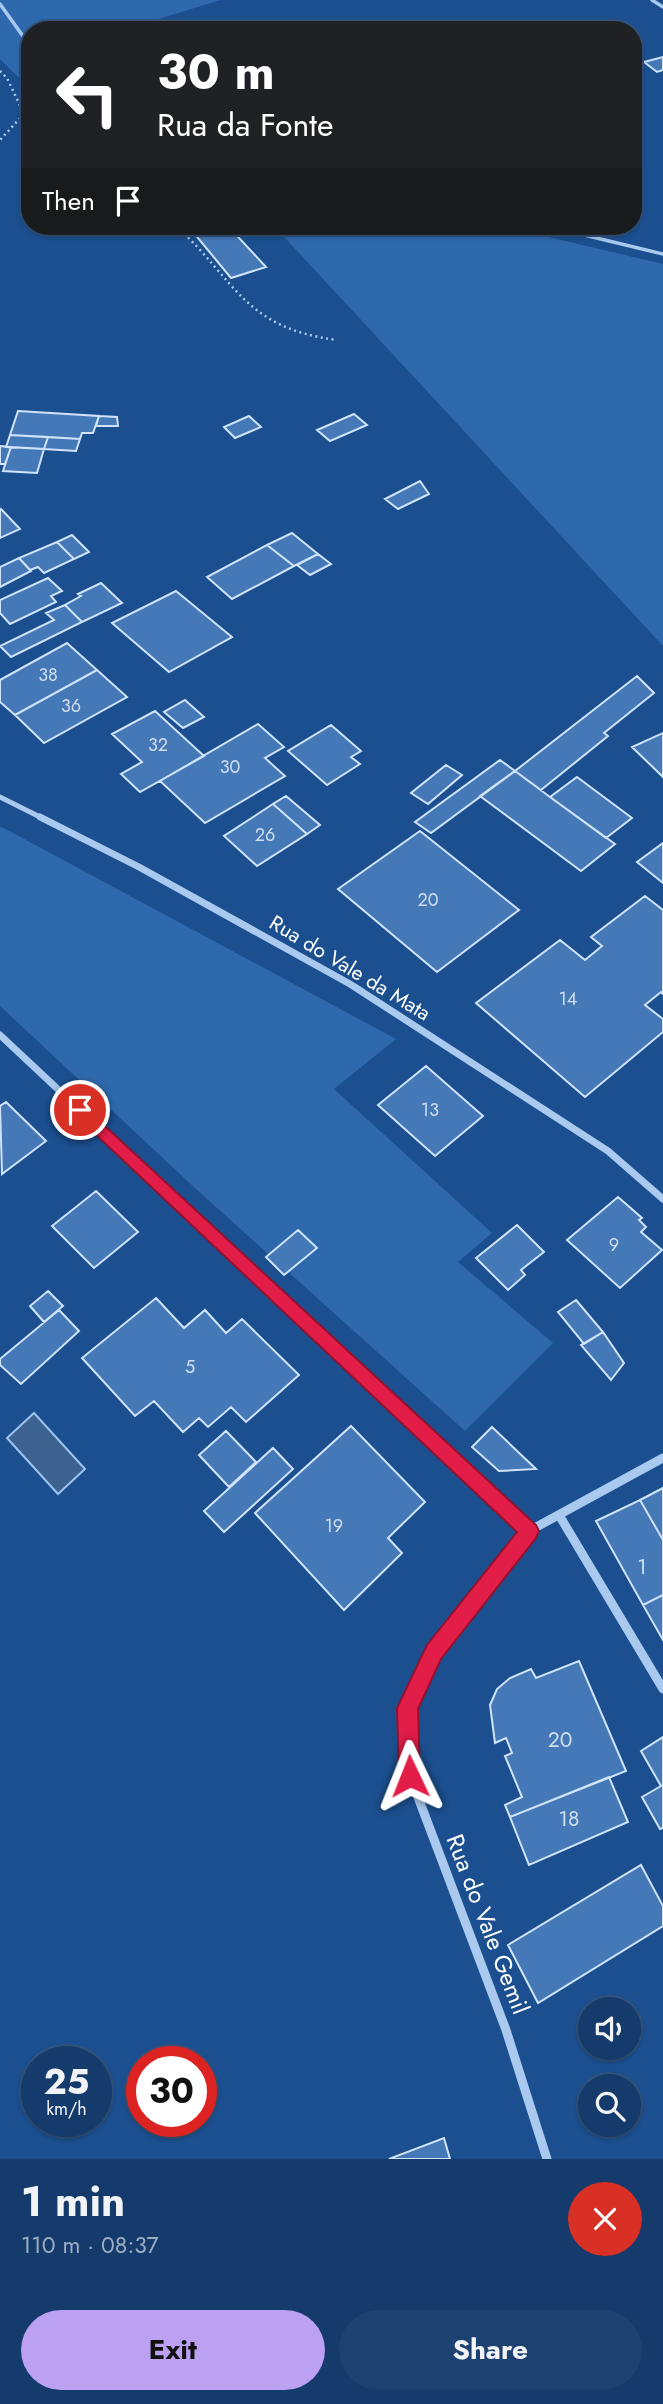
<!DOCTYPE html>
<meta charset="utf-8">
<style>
:root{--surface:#143b6b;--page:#1d4271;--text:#f1f3f6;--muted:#9dadc1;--line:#33557e;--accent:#bca0f2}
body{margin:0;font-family:Jost,sans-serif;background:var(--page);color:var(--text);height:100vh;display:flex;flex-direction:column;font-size:26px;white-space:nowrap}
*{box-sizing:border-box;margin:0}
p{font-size:23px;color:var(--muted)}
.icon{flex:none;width:38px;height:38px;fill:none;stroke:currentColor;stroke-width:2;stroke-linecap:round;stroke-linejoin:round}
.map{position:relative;height:2159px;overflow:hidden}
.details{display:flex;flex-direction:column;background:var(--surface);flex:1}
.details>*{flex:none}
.banner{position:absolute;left:21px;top:21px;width:621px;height:214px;border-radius:28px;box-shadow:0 2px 5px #0004,0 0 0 2px var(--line);background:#202124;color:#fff;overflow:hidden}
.fabs{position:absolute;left:578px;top:1997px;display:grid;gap:14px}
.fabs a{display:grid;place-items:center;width:63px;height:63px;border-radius:50%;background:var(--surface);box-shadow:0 2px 5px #0004,0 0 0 2px var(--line);font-size:35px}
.speed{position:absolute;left:21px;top:2046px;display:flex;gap:14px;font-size:35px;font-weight:700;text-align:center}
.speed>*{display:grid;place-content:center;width:91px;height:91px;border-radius:50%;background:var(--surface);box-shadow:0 2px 5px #0004,0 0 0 2px var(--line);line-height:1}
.speed small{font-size:18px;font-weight:400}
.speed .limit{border:10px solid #d22;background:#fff;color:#111}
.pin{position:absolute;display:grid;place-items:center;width:60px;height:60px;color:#fff;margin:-30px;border:4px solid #fff;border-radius:50%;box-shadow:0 2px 7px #0007}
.me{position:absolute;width:77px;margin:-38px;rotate:358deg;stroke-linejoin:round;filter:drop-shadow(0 0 5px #0008)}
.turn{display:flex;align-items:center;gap:24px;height:147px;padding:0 21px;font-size:32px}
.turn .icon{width:91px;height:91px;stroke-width:2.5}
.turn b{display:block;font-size:49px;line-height:60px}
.then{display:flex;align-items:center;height:66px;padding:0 21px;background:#0003;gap:14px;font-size:26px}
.round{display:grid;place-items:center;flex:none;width:74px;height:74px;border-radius:37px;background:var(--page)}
.head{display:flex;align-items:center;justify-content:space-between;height:119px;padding:0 21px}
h1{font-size:42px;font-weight:700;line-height:52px}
.primary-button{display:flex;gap:14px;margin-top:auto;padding:14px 21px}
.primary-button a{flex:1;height:80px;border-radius:42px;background:var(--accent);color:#111;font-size:28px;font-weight:700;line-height:80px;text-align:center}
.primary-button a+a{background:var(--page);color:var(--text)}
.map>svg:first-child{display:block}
.green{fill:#2e69ad}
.water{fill:#3c6290;stroke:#9cc4f0;stroke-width:2}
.building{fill:#4478b7;stroke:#cfe3fa;stroke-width:2}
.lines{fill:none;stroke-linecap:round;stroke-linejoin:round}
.path{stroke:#a9c9ee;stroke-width:2.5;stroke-dasharray:2 3.5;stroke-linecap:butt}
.lane{stroke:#a9c9ee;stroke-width:3.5}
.street-far2{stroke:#a9c9ee;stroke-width:5}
.street-far1{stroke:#a9c9ee;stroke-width:7}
.street{stroke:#a9c9ee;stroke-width:9}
.route{fill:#e11d48;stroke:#92132f;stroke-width:2}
.labels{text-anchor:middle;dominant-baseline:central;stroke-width:6;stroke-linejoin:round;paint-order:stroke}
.number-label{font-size:18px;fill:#d0dded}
.street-label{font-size:21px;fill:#fff;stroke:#1b4f8f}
.near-number-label{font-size:21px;fill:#d0dded}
.near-street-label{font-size:24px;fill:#fff;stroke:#1b4f8f}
</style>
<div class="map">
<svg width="663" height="2159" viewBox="0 0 663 2159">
<rect width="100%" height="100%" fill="#1b4f8f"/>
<path class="green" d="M0,0H221L135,26L134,30H30V89L0,59Z
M274,226H502L663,264V646Z
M0,826L396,1039L334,1089L492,1233L458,1262L553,1343L465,1431L196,1189L0,1006Z"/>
<path class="water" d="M34,1413L85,1469L58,1494L7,1438Z"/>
<path class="building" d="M663,57V70L657,72L644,62Z
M188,226H228L266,267L231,278Z
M18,411L99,416L93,433H82L80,439L10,435Z
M354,414L367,425L330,441L317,430Z
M99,416L117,417L118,426H96Z
M249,416L261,427L235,438L224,427Z
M10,435L48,437L44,449L6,447Z
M48,437L80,439L76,451L44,449Z
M0,446L11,447L5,464H0Z
M11,447L44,449L37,473L3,471Z
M420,481L429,494L398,509L385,499Z
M1,509L20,529L0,538V510Z
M292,533L318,554L294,566L267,545Z
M72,535L89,552L74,559L57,542Z
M57,542L74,559L44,573L38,567L30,570L19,558Z
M267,545L294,566L232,599L207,577Z
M318,554L331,564L310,575L297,565Z
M19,558L31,571L0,587V567Z
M48,578L62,591L51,596L56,602L10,624L0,613V600Z
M101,583L122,603L82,622L65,605L81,596L78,594Z
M176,591L232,637L169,672L112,623Z
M65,605L82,622L11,657L0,646L54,620L46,613Z
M67,643L97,670L15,715L0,702V680Z
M97,670L127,697L44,743L15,715Z
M637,676L654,693L604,733L608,736L541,790L515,771Z
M185,700L204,717L183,728L164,712Z
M155,711L204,756L140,792L121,774L142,762L112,734Z
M258,724L284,747L265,758L285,776L205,823L160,781Z
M331,725L361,751L351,757L360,764L327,785L288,751Z
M663,733V777L632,747Z
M500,760L515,771L431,833L415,822Z
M446,765L462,775L428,804L411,793Z
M515,771L550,797L615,844L581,871L480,796Z
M577,777L632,818L606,838L550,797Z
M286,796L320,825L307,834L273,804Z
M273,804L307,834L257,866L224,836Z
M420,831L519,910L437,972L338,889Z
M663,843V883L637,862Z
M645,896L663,910V994L661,992L645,1005L663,1019V1032L585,1097L476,1003L560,940L585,960L602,946L591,937Z
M426,1066L483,1116L435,1156L378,1105Z
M6,1102L46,1141L2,1174L0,1106Z
M96,1191L138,1232L94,1268L52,1226Z
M618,1197L642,1218L639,1220L646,1227L641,1232L662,1250L620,1288L567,1240Z
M517,1225L544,1252L521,1270L525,1275L508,1290L476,1258Z
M298,1230L317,1248L284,1275L266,1257Z
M48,1291L63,1306L44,1322L30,1306Z
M156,1298L184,1328L205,1310L226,1333L242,1319L299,1375L246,1422L231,1407L208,1427L199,1418L183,1432L154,1401L135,1416L82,1358Z
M576,1300L603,1332L584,1344L558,1312Z
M59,1310L79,1331L21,1384L0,1365V1359Z
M603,1332L624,1363L611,1380L581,1345Z
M351,1426L425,1502L388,1538L402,1553L344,1610L255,1513Z
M492,1427L536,1469L499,1471L472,1447Z
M226,1431L256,1462L229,1487L199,1455Z
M273,1448L293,1469L224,1532L204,1511Z
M663,1488V1540L640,1500Z
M640,1500L663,1540V1595L643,1605L596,1521Z
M663,1595V1640L643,1605Z
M579,1661L626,1771L510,1817L505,1805L522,1797L505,1756L512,1753L506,1738L495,1743L490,1705L497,1689L510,1678L531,1669L536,1678Z
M663,1737V1828L660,1829L642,1797L661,1786L641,1751Z
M609,1777L628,1822L529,1865L510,1817Z
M641,1865L663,1906V1926L538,2003L508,1945Z
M444,2138L450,2159H389Z"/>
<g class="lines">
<path class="path" d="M0,71L7,78L24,114L0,140
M176,226C236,280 243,328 337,340"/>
<path class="lane" d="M652,0L663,7
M0,4L30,46
M547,226L663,254"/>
<path class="street-far2" d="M0,797L44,819"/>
<path class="street-far1" d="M40,817L139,867L350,984L608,1151L663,1199
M0,1035L397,1407"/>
<path class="street" d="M395,1405L529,1531
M559,1515L663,1689
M547,2159L506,2030L410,1776L407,1708L434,1652L529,1531L663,1458"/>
</g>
<path class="route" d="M80,1103L536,1525L539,1531L536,1538L441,1659L418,1709L420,1776L417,1783L410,1786L402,1783L399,1776L397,1708L427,1645L517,1532L74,1114V1105Z"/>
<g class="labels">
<g class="number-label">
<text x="48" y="675">38</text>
<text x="71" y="706">36</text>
<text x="158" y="745">32</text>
<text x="230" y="767">30</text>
<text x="265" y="835">26</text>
<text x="428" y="900">20</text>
<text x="568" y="999">14</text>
<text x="430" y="1110">13</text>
<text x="614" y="1245">9</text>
<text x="190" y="1367">5</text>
<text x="334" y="1526">19</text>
</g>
<g class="street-label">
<text transform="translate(350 968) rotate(31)">Rua do Vale da Mata</text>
</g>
<g class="near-number-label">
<text x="642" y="1567">1</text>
<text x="560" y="1740">20</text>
<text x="569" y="1819">18</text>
</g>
<g class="near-street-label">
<text transform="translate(488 1924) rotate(69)">Rua do Vale Gemil</text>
</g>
</g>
</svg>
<div class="fabs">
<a><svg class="icon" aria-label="sound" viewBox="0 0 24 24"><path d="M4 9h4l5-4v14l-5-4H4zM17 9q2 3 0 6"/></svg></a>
<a><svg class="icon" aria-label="search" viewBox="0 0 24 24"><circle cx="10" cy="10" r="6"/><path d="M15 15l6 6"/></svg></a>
</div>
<div class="speed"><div>25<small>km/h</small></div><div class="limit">30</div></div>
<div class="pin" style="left:80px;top:1110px;background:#d93025"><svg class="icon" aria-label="arrive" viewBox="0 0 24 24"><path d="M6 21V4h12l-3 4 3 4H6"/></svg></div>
<svg class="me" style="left:410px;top:1776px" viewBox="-20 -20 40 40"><path d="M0-17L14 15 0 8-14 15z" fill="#e11d48" stroke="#fff" stroke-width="4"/></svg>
<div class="banner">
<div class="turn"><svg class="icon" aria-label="left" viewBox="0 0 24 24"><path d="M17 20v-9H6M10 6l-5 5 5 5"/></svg><div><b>30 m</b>Rua da Fonte</div></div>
<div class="then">Then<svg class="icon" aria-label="arrive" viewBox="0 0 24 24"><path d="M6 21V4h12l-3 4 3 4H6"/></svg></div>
</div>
</div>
<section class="details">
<div class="head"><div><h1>1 min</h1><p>110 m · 08:37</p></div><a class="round" style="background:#d93025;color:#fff"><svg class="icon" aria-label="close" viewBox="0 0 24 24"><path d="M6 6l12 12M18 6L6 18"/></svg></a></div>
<div class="primary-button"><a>Exit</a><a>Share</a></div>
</section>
